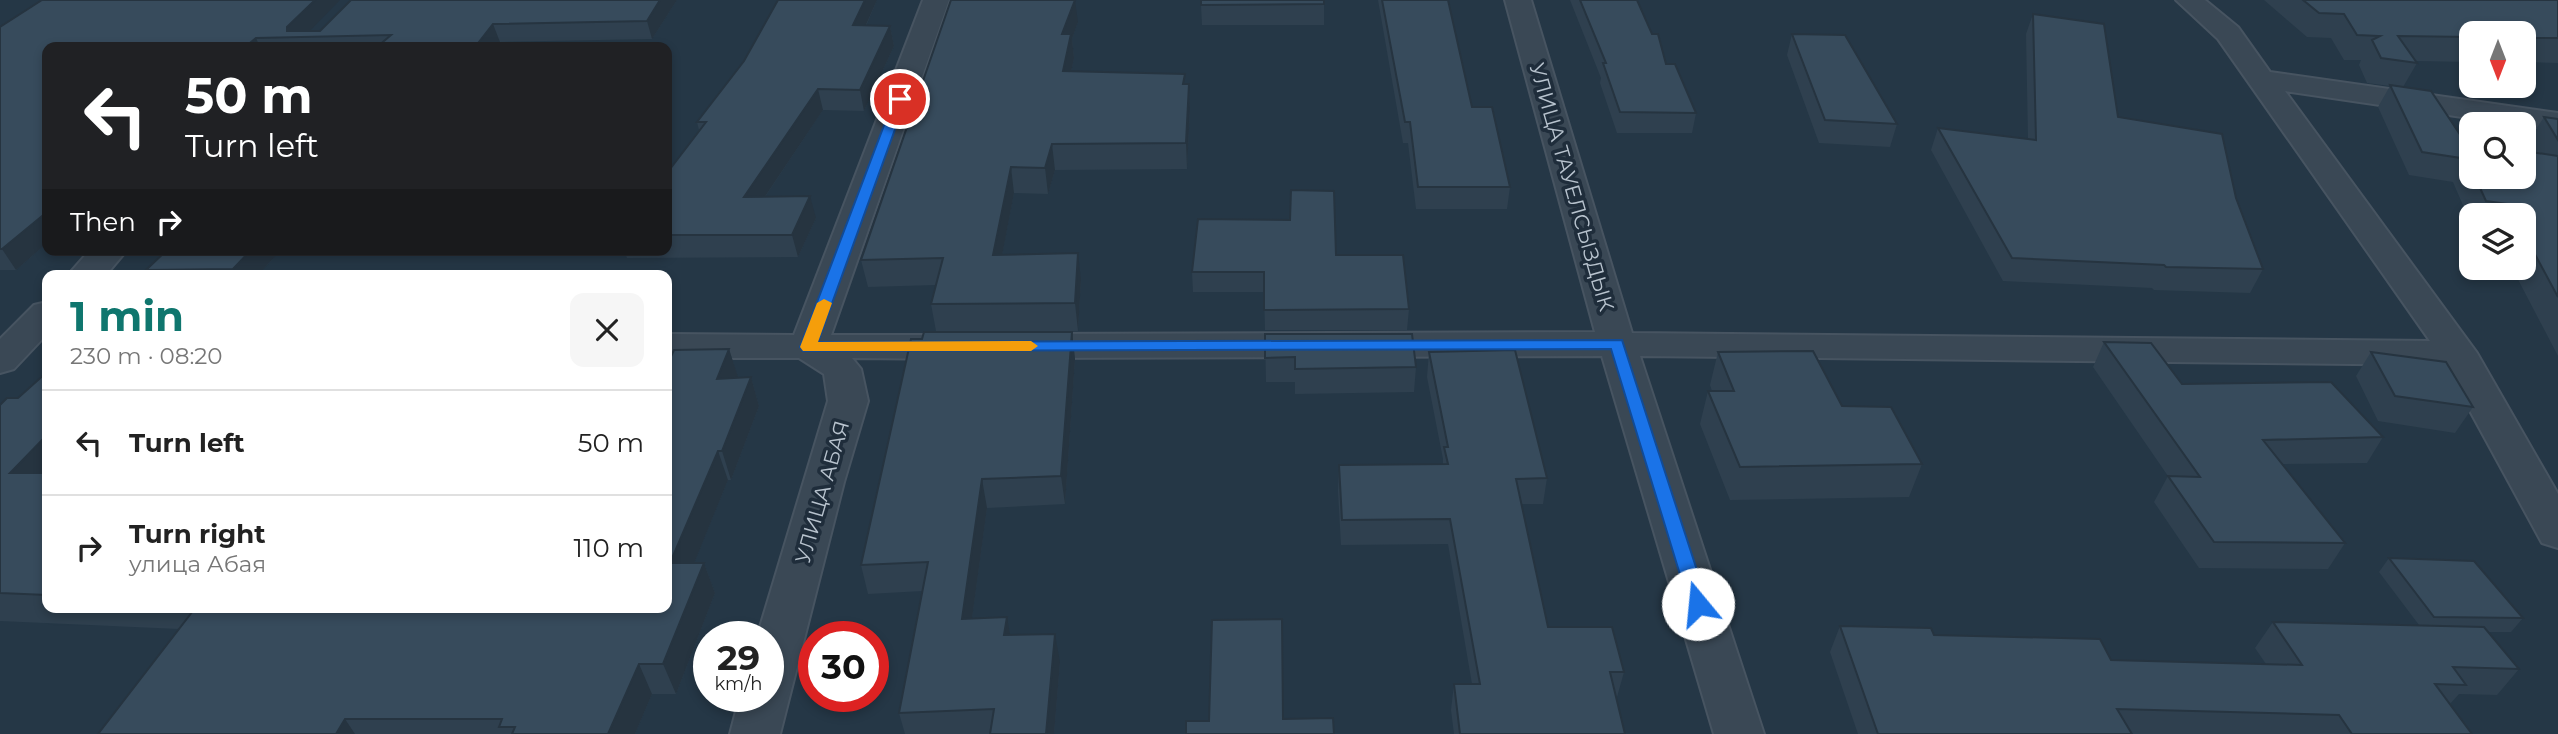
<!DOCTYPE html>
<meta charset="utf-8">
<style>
:root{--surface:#fff;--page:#f6f6f6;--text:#222;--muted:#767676;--line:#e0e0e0;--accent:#0f766e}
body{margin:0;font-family:Montserrat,sans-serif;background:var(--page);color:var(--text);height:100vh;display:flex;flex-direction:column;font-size:26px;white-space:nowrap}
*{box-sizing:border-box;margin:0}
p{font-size:23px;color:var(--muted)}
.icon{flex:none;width:38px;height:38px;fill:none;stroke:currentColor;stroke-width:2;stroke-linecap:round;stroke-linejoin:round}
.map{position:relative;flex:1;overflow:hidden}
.sheet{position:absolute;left:42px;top:270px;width:630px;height:343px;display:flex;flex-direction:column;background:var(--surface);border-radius:14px;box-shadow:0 4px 10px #0003}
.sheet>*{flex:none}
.guide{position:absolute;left:42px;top:42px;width:630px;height:214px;border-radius:14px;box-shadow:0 4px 10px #0003;background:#202124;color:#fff;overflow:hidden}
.needle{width:46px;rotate:180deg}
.controls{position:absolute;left:2459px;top:21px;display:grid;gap:14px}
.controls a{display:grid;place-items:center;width:77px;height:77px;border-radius:14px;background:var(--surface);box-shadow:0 4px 10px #0003;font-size:35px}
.speed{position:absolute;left:693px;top:621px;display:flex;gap:14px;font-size:35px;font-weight:700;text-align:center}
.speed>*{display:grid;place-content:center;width:91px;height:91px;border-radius:50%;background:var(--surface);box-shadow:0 4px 10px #0003;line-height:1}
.speed small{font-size:18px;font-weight:400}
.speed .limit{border:10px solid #d22;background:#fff;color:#111}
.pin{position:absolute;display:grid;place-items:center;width:60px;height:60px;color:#fff;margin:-30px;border:4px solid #fff;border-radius:50%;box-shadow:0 2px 7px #0007}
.me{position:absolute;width:77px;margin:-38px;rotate:343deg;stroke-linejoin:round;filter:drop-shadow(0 0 5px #0008)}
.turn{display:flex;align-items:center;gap:24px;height:147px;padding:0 28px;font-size:32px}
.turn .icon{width:91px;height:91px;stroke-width:2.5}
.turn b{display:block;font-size:49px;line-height:60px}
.then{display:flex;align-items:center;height:66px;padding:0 28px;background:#0003;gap:14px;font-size:26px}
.round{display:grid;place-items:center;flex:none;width:74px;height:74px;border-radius:14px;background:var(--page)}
.overview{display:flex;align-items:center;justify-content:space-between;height:119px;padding:0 28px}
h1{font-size:42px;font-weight:700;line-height:52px;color:var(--accent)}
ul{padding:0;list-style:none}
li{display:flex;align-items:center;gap:21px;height:105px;padding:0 28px;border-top:2px solid var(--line)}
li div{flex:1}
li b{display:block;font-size:26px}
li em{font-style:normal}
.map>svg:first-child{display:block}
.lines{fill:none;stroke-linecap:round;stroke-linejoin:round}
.minor-casing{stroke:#475461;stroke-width:4}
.minor{fill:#3a4855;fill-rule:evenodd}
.wall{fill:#2f404f}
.shaded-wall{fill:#263440}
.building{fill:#374b5c;stroke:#263440;stroke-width:2}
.route{fill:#1a73e8;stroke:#114b97;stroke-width:2}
.slow{fill:#f59e0b}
.labels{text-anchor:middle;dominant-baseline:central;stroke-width:7;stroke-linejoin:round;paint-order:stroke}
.street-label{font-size:21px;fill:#b8c3ce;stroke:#1f2d3b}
</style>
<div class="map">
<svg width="2558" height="734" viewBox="0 0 2558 734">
<rect width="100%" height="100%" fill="#253746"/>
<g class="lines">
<defs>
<path id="minor" d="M923,0H949L831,335H963L976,339L982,347L976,355L963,359L852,358L861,369L868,401L844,482L780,734H730L740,696H768V637H757L828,401L824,374L799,358H667V334L794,335Z
M1505,0H1531L1632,333L2430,341L2218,39L2176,0H2205L2238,27L2270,72L2558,113V131L2285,91L2477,353L2558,494V548L2542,543L2445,365L1640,356L1764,734H1714L1602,356L1023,358L1010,354L1004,346L1010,338L1023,334L1595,332Z
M90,250H127L106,275H68Z
M47,302V334L14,369L0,373V339L34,305Z"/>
</defs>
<use href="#minor" class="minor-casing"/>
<use href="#minor" class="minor"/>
</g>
<path class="wall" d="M351,0H677L652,39L500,42L496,47H47V243L16,270H0V27L320,31Z
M877,0L866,26H890L894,46L864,111L823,110L765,197L816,218L798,257L627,258L624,250H667V173L699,130L697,122Z
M1324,0V25H1202L1201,5Z
M1378,0H1448L1472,107L1510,187L1507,209H1416L1408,143H1403Z
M1570,0H1637L1666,64L1696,113L1692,133H1617L1600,83L1601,78Z
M2264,0H2558V63L2524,62V33H2471V62L2415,61L2417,63L2403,87L2431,91L2471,168V177H2524L2537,153L2529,140L2544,117L2558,119V356L2512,268H2524V215H2471V224L2453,182L2409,175L2378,107L2390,86L2367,83L2359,65L2361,60H2344L2331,38L2307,37Z
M2033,14L2118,117L2236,198L2263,269L2250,293L2154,290L2152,288L2003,281L1931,150L1938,128L2028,139L2026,34Z
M1078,22L1072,39L1074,58L1071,72L1189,84L1190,109L1187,169L1055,170L1048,194L1014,193L1002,255L1081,280L1078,331H936L931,304L936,285L868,287L861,260Z
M1792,34L1897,124L1890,147L1819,143L1787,55Z
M281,250L258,275H149L146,270Z
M1336,255L1409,309L1407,330H1265L1264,292H1193L1192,272Z
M1072,332L1075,359L1065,504L987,508L972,618L1010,635L1060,662L1054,734H905L899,713L923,591L868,594L861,565Z
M1265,334L1416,367L1414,392L1295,394V382H1266Z
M2104,342L2182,384L2383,437L2367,463L2282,464L2345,543L2328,569L2199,568L2154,502L2168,476L2093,367Z
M729,349L738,378L751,377L759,406L731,480H728L694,563H704L715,593L676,694H652L635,734H98L179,629L0,621V405L18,398L47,372V607H667Z
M1429,352L1547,478L1543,504H1521L1548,627L1624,672L1617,697H1616L1625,734H1454L1451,710L1454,684H1472L1448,544L1341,545L1338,491L1339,465L1443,464V459L1427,377Z
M1718,352L1842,406L1922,464L1909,497L1730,500L1700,424L1708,391H1712L1710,385Z
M2371,352L2473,407L2455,433L2378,421L2356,376Z
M2389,558L2523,618L2511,632H2488L2519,669L2497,695L2459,694L2450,704L2472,734H1858L1830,652L1840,626L1934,635L2111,660L2266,664L2255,648L2273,622L2419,625L2379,572Z"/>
<path class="shaded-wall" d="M315,0H340L304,37L287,31V27Z
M660,0H677L652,39L647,21Z
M865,0H877L857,45L853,25Z
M1075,0L1078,22L1072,39L1074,58L1066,96L1063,71L1062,34Z
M493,24L500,42L496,47H475Z
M890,26L894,46L864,111L860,90Z
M256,38L260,47H245Z
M1189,84L1190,109L1187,169L1186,143Z
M818,89L823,110L750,219L744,197Z
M1052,144L1055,170L1048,194L1045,168Z
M1011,167L1014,193L997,282L993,255Z
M810,196L816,218L798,257L792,235Z
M47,212V243L16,270L2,249Z
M251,250H281L258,275H236L233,269Z
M1078,253L1081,280L1078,331L1075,303Z
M1072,332L1075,359L1065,504L1061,476Z
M729,349L738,377L726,407L717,379Z
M751,377L759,406L731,480L722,451Z
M47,435V487L10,473Z
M718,451L728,480L682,593L670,563Z
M982,479L987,508L968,648L962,619Z
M704,563L715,593L676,694L663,664Z
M1007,617L1012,646L1004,635Z
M1055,634L1060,662L1054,734H1046Z
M639,664L652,694L635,734H608Z
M345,719L355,734H337Z"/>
<path class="building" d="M42,0H315L287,27V31H320L351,0H660L647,21L493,24L475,47H377L391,35L256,38L245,47H47V212L2,249H0V27Z
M778,0H865L853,25L890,26L860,90L818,89L744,197L810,196L792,235H667V173L706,122H697L744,61Z
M951,0H1075L1062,34H1071L1063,71L1185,74L1183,84H1189L1186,143L1052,144L1045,168L1011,167L993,255L1078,253L1075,303L931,304L943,258L861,260Z
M1201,0H1324V4L1201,5Z
M1382,0H1448L1472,107H1492L1510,187H1418L1410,122H1405Z
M1580,0H1637L1652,34H1658L1666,64H1675L1696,113L1620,112L1603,63H1606Z
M2303,0H2558V38H2524V33H2471V37L2398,36L2417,63L2381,58L2372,40L2380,36L2357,35L2344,14L2319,13Z
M2033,14L2104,24L2118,117L2222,134L2236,198L2263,269L2166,267L2164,265L2012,258L1938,128L2036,140Z
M1792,34L1845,35L1897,124L1825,120Z
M2390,85L2431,91L2465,142L2471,143V168L2467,159L2422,152Z
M2544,117L2558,119V140Z
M2524,151L2558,156V297L2524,234V215H2513L2507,204L2486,201L2475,177H2524Z
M1291,190L1334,191L1336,255H1403L1409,309L1264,310V272H1192L1198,219L1290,220Z
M167,250H251L233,269L146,270Z
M924,332H1072L1061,476L982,479L962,619L1007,617L1004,635L1055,634L1046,734H990L994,709L899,713L928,562L861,565L911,339H922Z
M1265,334H1412L1416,367L1295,369V357L1265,358Z
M2104,342L2151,343L2182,384L2331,382L2383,437L2263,440L2345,543L2214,542L2168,476L2200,477Z
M729,349L717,379L751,377L722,451H718L670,563H704L663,664H639L608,734H512L515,727H499L502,719H345L336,734H98L196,607H667V365L674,350Z
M1515,350L1547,478L1516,479L1548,627H1612L1624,672H1610L1625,734H1460L1454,684H1480L1450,519L1342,520L1339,465L1448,464L1444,447H1448L1429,352Z
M1813,351L1842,406L1891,407L1922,464L1740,467L1708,391H1734L1718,352Z
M2371,352L2446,362L2473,407L2395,396Z
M47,372V435L10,473H47V595L0,593V405L7,398H18Z
M2389,558L2474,561L2523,618L2434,617Z
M1282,619L1283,719L1333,718L1334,734H1186V721H1209L1212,620Z
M2273,622L2484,627L2519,669L2453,667L2466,685L2435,684L2472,734H2352L2339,715L2117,709L2132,734H1878L1840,626L1931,628L1934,635L2100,639L2111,660L2302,665Z"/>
<path class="route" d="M900,96L906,99L818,342L1622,340L1708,604L1705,609L1698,611L1691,609L1689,604L1611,349L803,351L800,347L894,99Z"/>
<path class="slow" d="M824,299L832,303L818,342L1031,341L1038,346L1031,351H803L800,347L817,303Z"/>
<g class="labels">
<g class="street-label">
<text transform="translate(1572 187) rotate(74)">УЛИЦА ТАУЕЛСЫЗДЫК</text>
<text transform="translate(822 492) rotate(-74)">УЛИЦА АБАЯ</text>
</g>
</g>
</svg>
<div class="controls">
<a><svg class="needle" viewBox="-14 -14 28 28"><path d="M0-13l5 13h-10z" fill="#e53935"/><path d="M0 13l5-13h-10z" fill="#767676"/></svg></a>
<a><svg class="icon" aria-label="search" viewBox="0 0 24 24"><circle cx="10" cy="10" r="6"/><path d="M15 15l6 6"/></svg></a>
<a><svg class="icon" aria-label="layers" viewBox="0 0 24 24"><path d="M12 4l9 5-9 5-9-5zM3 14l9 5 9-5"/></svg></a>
</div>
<div class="speed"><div>29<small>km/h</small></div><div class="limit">30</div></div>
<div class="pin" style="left:900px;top:99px;background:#d93025"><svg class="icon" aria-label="arrive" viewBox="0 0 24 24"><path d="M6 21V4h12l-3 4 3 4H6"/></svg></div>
<svg class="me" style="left:1698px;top:604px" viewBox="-20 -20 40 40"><circle r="19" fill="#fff"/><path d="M0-13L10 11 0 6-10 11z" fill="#1a73e8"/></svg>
<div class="guide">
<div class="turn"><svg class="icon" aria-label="left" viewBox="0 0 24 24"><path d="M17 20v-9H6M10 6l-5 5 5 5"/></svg><div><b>50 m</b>Turn left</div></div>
<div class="then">Then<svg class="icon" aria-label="right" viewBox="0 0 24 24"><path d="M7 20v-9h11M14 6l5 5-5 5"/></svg></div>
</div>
<section class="sheet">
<div class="overview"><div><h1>1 min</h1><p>230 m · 08:20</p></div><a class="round"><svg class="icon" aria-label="close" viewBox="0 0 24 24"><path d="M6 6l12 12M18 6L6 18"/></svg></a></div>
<ul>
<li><svg class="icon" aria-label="left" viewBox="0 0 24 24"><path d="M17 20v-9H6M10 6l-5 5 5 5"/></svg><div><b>Turn left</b></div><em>50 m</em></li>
<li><svg class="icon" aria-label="right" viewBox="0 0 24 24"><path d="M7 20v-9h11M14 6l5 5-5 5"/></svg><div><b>Turn right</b><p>улица Абая</p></div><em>110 m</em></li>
</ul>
</section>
</div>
